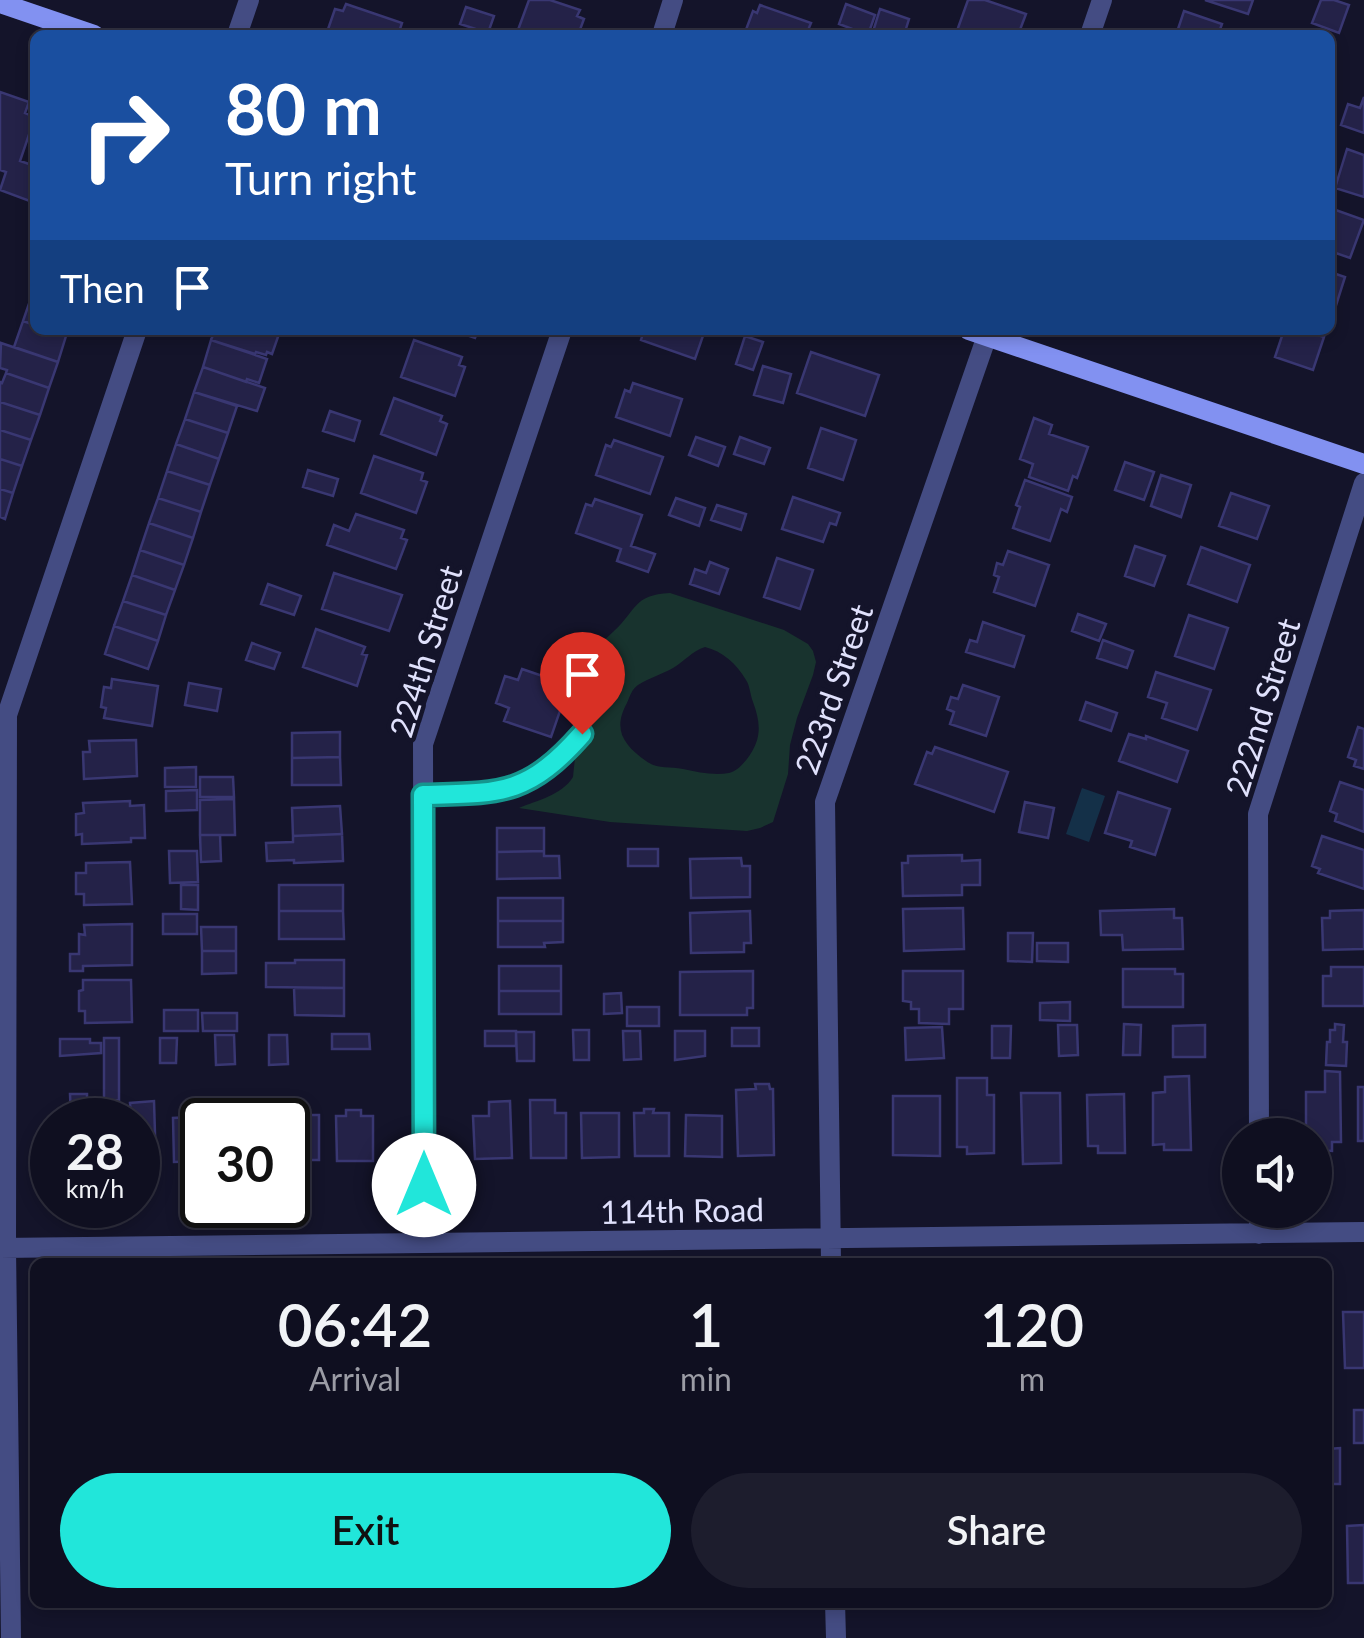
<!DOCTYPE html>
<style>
:root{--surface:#0f0f20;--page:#1d1d2d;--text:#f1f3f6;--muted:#9b9ca5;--line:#2f2f3e;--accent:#21e6da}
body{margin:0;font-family:Lato,sans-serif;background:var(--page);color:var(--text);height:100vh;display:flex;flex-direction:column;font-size:38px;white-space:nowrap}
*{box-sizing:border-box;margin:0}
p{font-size:32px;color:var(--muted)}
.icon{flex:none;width:55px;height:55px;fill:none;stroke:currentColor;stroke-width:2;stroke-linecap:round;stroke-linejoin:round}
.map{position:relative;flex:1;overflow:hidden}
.sheet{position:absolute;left:30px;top:1258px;width:1302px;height:350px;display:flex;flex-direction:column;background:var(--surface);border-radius:15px;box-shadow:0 5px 15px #0003,0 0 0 2px var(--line)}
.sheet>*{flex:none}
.banner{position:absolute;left:30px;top:30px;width:1305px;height:305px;border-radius:15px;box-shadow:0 5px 15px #0003,0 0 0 2px var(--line);background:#1a4fa0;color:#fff;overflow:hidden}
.buttons{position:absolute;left:1222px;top:1118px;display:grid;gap:20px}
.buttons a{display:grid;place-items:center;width:110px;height:110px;border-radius:50%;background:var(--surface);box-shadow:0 5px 15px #0003,0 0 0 2px var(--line);font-size:50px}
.speed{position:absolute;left:30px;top:1098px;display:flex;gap:20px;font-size:50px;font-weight:700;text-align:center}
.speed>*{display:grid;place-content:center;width:130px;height:130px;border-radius:50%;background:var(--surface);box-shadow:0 5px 15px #0003,0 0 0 2px var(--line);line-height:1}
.speed small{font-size:25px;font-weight:400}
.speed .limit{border:5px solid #111;border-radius:15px;background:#fff;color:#111}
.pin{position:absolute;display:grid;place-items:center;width:85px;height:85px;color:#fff;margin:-102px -42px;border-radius:50% 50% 50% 0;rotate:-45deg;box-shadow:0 0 10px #0007}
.pin .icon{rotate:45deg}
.me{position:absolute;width:110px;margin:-55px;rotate:0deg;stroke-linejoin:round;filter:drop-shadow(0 0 8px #0008)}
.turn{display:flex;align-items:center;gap:35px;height:210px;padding:0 30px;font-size:45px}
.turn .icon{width:130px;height:130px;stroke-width:2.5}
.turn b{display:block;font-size:70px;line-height:85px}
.then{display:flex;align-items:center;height:95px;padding:0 30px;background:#0003;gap:20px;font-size:38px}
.eta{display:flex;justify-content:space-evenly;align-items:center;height:170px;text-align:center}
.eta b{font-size:60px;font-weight:600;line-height:70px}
.primary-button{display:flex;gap:20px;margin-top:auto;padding:20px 30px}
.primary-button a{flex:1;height:115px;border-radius:60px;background:var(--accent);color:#111;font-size:40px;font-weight:600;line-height:115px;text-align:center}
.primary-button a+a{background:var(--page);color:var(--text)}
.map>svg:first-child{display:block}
.green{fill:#18332e;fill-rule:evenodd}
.water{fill:#143048}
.building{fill:#242248;stroke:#393772;stroke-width:2.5}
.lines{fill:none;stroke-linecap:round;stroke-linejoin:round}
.service{stroke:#444c83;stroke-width:18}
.minor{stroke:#444c83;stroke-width:20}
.secondary{stroke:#8291f1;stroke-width:20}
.route-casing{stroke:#15968e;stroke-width:25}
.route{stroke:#21e6da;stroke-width:18}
.labels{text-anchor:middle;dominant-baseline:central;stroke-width:9;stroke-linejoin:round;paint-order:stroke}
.street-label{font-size:32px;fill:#e0e1fc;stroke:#14142a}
</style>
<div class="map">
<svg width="1364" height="1638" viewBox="0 0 1364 1638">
<rect width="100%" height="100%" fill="#14142a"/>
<path class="green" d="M670,593L784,630L808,644L813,651L816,662L813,675L797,718L790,745L788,774L773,822L760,828L747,831L610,822L519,808C538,800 562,795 573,777L581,699L579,683L569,663C584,657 602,643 614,631C637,610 633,595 670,593ZM705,647C722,651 737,664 746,680C750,686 750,694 753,702C761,724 762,739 747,759C742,765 737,771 729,773C714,776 698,772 683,769C669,766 659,770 646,761C624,745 612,730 627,703C630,696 632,689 638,685C649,678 662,674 673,668C685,661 692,651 705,647Z"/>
<path class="water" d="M1082,788L1105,796L1089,842L1066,834Z"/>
<path class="building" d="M529,0H550L580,10L577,16L584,19L578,35H533L518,30Z
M968,0H985L1026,14L1018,35H978L958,28Z
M1205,0H1253L1248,14Z
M1321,0H1334L1349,5L1339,33L1312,23Z
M346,4L402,23L398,35H326L335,9L343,11Z
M846,4L875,15L868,35L839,24Z
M760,5L811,23L806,35H744L753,11L757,13Z
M466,7L494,16L488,33L460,24Z
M880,9L909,19L904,35H872Z
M1184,11L1222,24L1218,35H1176Z
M0,92L29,102L25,113L35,117L20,161L35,166V203L0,190L6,172L0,170Z
M1364,97V133L1341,125L1348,104L1360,108Z
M1347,149L1364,155V197L1335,188Z
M1330,208L1364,220L1350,258L1330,251Z
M1330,272L1345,277L1333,315L1330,314Z
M32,295L35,296V325L23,321Z
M23,321L35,325V330H49L66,336L58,362L14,347Z
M215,330H269L279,334L272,354L267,352L266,355L256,352L255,354L211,340Z
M452,330H478L475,338Z
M644,330H705L695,359L641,340Z
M1284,330H1303L1324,337L1313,370L1275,357Z
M745,336L763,342L753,370L736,364Z
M211,340L267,359L259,383L247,379L246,382L203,367Z
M414,340L462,357L459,365L465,367L455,396L401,377Z
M1,343L58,362L49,388L6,373L7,370L0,368Z
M811,352L879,375L865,416L797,393Z
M763,366L791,374L783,403L754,395Z
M203,367L265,388L257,411L194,392Z
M6,373L49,388L40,415L0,402V382L2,383Z
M633,383L682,399L670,436L616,417L625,390L630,392Z
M194,392L237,406L228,433L185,419Z
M394,398L442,416L440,421L447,424L436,455L381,434Z
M0,402L40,415L31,440L0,430Z
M330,411L360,421L354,441L323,431Z
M1034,418L1052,425L1049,434L1088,447L1077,478L1073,476L1068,491L1029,477L1033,464L1020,459Z
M185,419L228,433L219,459L176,444Z
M821,428L856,440L843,480L808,468Z
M0,430L31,440L22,466L0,459Z
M696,437L725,447L718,466L689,455Z
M740,437L770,448L764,464L734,454Z
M614,440L663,457L650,494L596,475L606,445L611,447Z
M176,444L219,459L210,485L167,471Z
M374,456L423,473L421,480L427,482L416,513L361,493Z
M0,459L22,466L13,493L0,489Z
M1125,462L1154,472L1144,500L1115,490Z
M308,470L338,479L333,496L303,487Z
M167,471L210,485L201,512L158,498Z
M1161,475L1191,485L1181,517L1151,506Z
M1025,480L1072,497L1067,512L1061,509L1050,541L1013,528L1020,507L1016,505Z
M0,489L13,493L5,519L0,517Z
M1231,493L1269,506L1257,539L1219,526Z
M793,497L840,513L836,525L830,523L823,542L782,529Z
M158,498L201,512L193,538L149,523Z
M676,498L705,508L699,526L669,515Z
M595,499L642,515L631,546L655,554L648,572L617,561L621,549L576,533L586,504L592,506Z
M717,505L746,514L741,530L711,520Z
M356,514L404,530L401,538L407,540L396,569L327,545L334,525L349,531Z
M149,523L193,538L184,565L140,550Z
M1135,546L1165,556L1154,586L1125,576Z
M1201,547L1250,565L1237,602L1188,584Z
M140,550L184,565L175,590L132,575Z
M1008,551L1049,565L1035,606L994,592L999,577L994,575L997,563L1003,565Z
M777,558L813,570L800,609L764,597Z
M710,562L728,569L719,594L690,584L695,569L706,573Z
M334,573L402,595L389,631L322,609Z
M132,575L175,590L166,615L123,601Z
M268,584L301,596L294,615L261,604Z
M123,601L166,615L158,641L114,626Z
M1078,614L1106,624L1099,641L1072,631Z
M1189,615L1228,628L1214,669L1175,656Z
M983,622L1024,636L1014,667L966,652L970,640L977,642Z
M114,626L158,641L148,669L105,654Z
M316,629L365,647L362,654L367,655L357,686L303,667Z
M1103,640L1133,651L1127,668L1097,658Z
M252,643L280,653L274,669L246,660Z
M522,669L569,685L551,737L504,721L509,708L496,703L505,676L518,680Z
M1156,672L1211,690L1197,730L1162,718L1167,703L1148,697Z
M112,679L158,686L152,726L104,718L106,708L101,707L104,687L111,688Z
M189,683L221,689L217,711L185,705Z
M963,685L999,697L986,736L950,724L954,712L947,709L951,697L958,699Z
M1086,702L1117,713L1111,731L1080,720Z
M1358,727L1364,729V769L1354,766L1356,760L1348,757Z
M340,732V757L292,758V733Z
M1129,734L1146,739V736L1188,751L1177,782L1119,761Z
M136,740L137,776L84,779L83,752H90L89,741Z
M935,747L1008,772L994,812L915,784L927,752L932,754Z
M340,757L341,785H292V758Z
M196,767V787H165V768Z
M200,777H233L234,797H200Z
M1340,782L1364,790V832L1335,821L1337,814L1330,811Z
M197,790V810L166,811V791Z
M1118,792L1170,809L1155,855L1130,847L1132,841L1105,833Z
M234,799L235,835H200V800Z
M130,801V806L144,805L145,838H131V842L82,844V834L76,835V814L84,813L83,803Z
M1025,802L1054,808L1048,838L1019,832Z
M340,806L342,834L293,836L292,808Z
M497,828H544V851L497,852Z
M342,834L343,861L294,863V860L267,861L266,843L293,842V836Z
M200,835H220L221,861L201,862Z
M1322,836L1364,850V889L1318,873L1320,869L1312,866Z
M628,849H658V866H628Z
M169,851H197L198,882L170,883Z
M544,851V856H559L560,878L497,879V852Z
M962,855V861L980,860V885H962V895L903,896L902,863H908V856Z
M741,858L742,866H750V897L691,898L690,859Z
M130,862L132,904L84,905V894H76V873H86V863Z
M181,885H198V910L181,909Z
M279,885H343V911H279Z
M498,898H563V921H498Z
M963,908L964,949L904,951L903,909Z
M1174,909V918H1182L1183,949L1123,950L1122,935H1101L1100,911Z
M1364,910V949L1323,950L1322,918H1330V911Z
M279,911H343L344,939H279Z
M750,911L751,943H744V952L691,953L690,913Z
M163,914H197V934H163Z
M498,921H563V942L544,943L545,947H498Z
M132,924V965L83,966V971H70V954H79V934L85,935L84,925Z
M201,927H236V951H202Z
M1008,933H1033L1032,962L1008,961Z
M1037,943H1068V962L1037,961Z
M202,951H236V973L202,974Z
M295,960H344V988L266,987V963H295Z
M499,966H561V991H499Z
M1331,967H1364V1006H1323V976H1331Z
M1123,969H1175V974H1183V1007H1123Z
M753,971V1008H747V1015H680V972Z
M903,971H963V1009H949V1024L919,1023V1009H911V1002L903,1001Z
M83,980H131L132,1022L85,1023V1011H79V991L83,990Z
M294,988H344V1016L295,1015Z
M499,991H561V1014H499Z
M621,993L622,1013L604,1014V994Z
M1070,1002V1021L1040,1020V1003Z
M627,1007H659V1026H627Z
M164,1010H198V1031H164Z
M202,1013H237V1031H203Z
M1124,1024L1141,1025L1140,1055H1123Z
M1335,1024L1344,1025L1343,1042H1347L1346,1066L1326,1065L1327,1042H1330V1030H1335Z
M1058,1025H1077L1078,1055L1059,1056Z
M1205,1025V1057H1173V1026Z
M992,1026H1011L1010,1058H992Z
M942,1027L944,1058L906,1060L905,1028Z
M732,1028H759V1046H732Z
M573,1030H589V1060H574Z
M485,1031H516V1046H485Z
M623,1031H640L641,1059L624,1060Z
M675,1031H705V1056L675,1060Z
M516,1032H534V1061H517Z
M332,1034H369L370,1049H332Z
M215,1035H234L235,1064L216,1065Z
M269,1035H287L288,1064L269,1065Z
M104,1038H119V1100L104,1101Z
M160,1038H177L176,1063H160Z
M60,1039H90V1043H101V1053L60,1056Z
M1325,1071L1340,1072L1341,1142H1332V1151L1316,1150L1315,1135H1306V1092H1325Z
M1189,1076L1191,1150H1164V1144L1153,1145V1093L1165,1092V1077Z
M957,1078H987V1095H994V1153L967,1154V1147H957Z
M755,1084H769L770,1089H773L774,1155L738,1156L736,1090L756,1089Z
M1358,1087H1364V1141H1358Z
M1021,1093H1060L1061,1163L1023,1164Z
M70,1094H87V1118L97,1120H60L71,1119Z
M1124,1094L1125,1153H1098V1146H1088L1087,1095Z
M893,1096H940V1156L893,1155Z
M530,1100H555V1113H566V1158H531Z
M154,1101L156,1167L138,1168V1120H116V1115H131L130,1103Z
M510,1101L512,1158L475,1159L473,1116H489V1102Z
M644,1109H654L653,1113H669V1156H635L634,1113H644Z
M346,1110H361V1116H373V1161H337L336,1116H346Z
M581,1113H619V1157L582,1158Z
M265,1115V1120H228L227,1117Z
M282,1115H319V1160H288V1120H282Z
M686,1115L722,1116V1157L685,1156Z
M210,1116V1120H202V1161L174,1162L173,1118Z
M1343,1312H1364V1368H1345Z
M1354,1410H1364V1443H1354Z
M1340,1448V1484H1328V1449Z
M1364,1525V1583H1348L1347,1526Z"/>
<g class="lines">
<path class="service" d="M423,795C501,793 527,796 581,735"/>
<path class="minor" d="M237,35L249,0
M662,35L673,0
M1090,35L1102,0
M1259,1135L1258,814L1364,483
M1259,1210V1234
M424,1242L423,744L562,330
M0,1248L1364,1232
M831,1262L825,802L989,330
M835,1602L836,1638
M11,1638L6,1248L7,715L137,330"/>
<path class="secondary" d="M0,3L94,35
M969,330L1364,464"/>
</g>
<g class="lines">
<defs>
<path id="route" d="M424,1185L423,795C501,793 527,796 582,734"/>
</defs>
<use href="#route" class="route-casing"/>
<use href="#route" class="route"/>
</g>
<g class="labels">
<g class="street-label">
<text transform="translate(425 651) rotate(-73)">224th Street</text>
<text transform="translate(833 689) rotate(-71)">223rd Street</text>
<text transform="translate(1262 707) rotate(-73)">222nd Street</text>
<text transform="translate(682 1210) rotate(-1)">114th Road</text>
</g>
</g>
</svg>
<div class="buttons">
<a><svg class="icon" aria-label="sound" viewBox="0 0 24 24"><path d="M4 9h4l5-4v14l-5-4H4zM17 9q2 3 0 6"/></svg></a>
</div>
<div class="speed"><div>28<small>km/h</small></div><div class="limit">30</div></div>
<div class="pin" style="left:582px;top:734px;background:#d93025"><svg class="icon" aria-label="arrive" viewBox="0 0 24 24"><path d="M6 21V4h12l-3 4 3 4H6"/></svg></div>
<svg class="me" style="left:424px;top:1185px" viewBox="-20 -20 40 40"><circle r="19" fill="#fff"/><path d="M0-13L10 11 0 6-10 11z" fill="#21e6da"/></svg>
<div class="banner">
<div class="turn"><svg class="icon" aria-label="right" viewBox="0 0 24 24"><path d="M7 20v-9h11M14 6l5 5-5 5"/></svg><div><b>80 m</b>Turn right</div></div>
<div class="then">Then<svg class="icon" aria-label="arrive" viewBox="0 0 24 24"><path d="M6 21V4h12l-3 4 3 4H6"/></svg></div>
</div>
<section class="sheet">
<div class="eta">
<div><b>06:42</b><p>Arrival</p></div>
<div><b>1</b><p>min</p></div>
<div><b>120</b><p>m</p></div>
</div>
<div class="primary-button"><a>Exit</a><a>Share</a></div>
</section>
</div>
